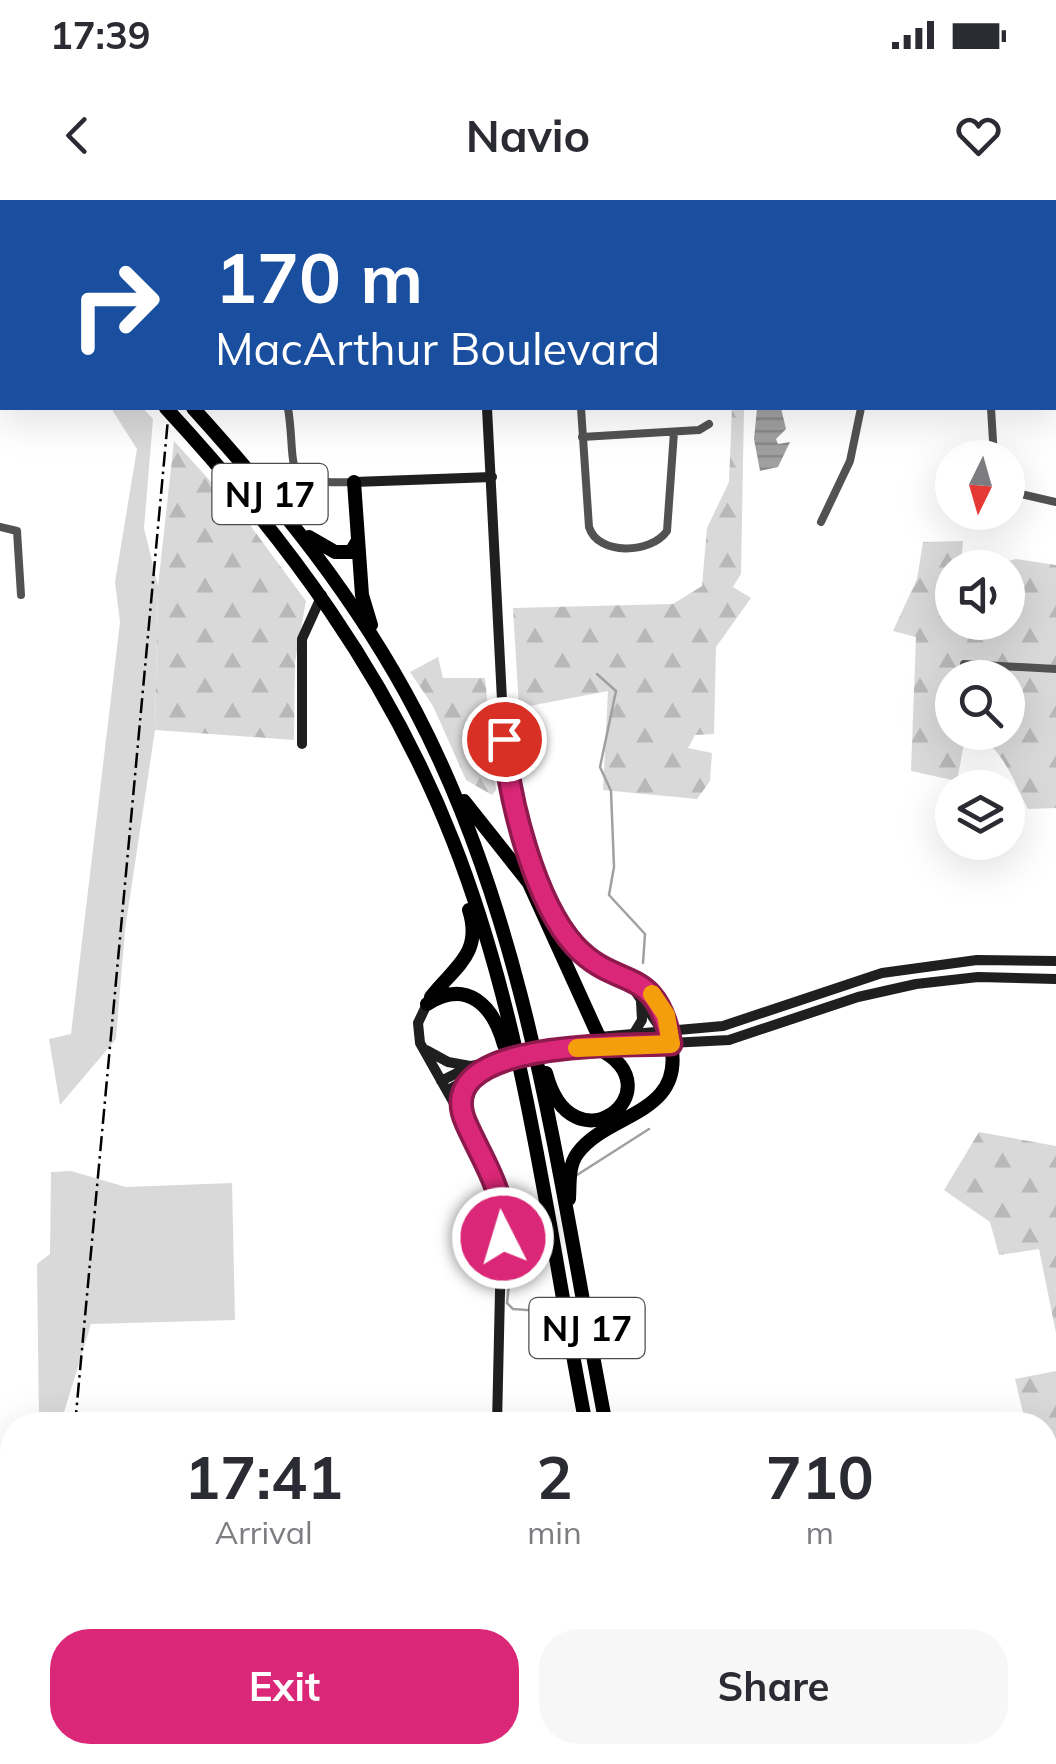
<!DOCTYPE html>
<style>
:root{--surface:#fff;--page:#f7f7f7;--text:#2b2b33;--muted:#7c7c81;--accent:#db2777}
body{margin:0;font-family:Mulish,sans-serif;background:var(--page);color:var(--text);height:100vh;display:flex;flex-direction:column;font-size:38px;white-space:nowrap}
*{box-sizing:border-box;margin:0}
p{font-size:32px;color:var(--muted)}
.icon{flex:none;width:55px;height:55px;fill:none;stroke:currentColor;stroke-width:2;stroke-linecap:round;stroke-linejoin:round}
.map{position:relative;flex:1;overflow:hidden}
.drawer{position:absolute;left:0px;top:1212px;width:1058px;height:352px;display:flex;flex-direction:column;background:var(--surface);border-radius:40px 40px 0 0;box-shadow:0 10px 40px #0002}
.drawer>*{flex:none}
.guide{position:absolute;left:0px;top:0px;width:1058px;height:210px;box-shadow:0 10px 40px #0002;background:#1a4fa0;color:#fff;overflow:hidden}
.needle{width:65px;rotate:185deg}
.fabs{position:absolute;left:935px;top:240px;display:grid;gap:20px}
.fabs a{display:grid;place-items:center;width:90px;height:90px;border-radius:50%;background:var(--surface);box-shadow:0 10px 40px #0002;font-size:50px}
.pin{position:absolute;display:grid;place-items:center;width:85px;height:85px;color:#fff;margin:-42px;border:5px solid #fff;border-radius:50%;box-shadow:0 2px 10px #0007}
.me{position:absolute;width:110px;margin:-55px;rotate:355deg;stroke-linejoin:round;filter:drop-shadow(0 0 8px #0008)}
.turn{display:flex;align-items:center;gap:35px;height:210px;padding:0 50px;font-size:45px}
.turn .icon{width:130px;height:130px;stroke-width:2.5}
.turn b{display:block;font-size:70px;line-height:85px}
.eta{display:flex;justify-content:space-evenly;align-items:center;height:170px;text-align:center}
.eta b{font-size:60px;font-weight:700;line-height:70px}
.button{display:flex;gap:20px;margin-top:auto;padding:20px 50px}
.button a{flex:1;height:115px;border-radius:40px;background:var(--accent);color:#fff;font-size:40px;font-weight:700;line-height:115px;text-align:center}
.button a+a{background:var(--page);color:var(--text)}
.status{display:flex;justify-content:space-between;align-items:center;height:70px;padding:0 50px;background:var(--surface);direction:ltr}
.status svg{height:28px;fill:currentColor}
header{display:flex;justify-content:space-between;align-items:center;height:130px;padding:0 50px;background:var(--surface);font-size:45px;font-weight:700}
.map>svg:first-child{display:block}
.grass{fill:#d9d9d9}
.forest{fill:url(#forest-firs);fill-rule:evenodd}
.water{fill:url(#water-rules)}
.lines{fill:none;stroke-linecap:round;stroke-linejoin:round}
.stream{stroke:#a0a0a0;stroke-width:2.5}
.street{stroke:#525252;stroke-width:8}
.secondary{stroke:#1f1f1f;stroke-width:10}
.highway{stroke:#000;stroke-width:14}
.rail{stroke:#000;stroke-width:2.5;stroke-dasharray:15 5 2.5 5;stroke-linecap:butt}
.route-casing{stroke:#8e194d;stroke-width:25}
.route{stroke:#db2777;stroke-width:18}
.slow{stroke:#f59e0b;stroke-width:18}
.labels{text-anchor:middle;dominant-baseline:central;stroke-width:8;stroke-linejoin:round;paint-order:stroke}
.shield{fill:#fff;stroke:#4c4c4c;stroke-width:2.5}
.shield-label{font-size:35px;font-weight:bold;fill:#000}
</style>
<div class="status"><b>17:39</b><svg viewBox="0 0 49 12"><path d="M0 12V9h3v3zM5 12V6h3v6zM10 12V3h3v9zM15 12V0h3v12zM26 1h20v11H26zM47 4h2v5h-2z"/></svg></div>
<header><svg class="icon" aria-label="back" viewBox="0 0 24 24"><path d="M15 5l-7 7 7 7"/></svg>Navio<svg class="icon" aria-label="heart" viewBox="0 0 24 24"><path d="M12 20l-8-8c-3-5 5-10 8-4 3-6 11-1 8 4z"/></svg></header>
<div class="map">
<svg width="1056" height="1564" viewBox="0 0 1056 1564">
<defs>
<pattern id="forest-firs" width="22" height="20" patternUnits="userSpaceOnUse" patternTransform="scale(2.5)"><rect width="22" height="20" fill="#d9d9d9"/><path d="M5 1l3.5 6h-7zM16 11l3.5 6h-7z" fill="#b8b8b8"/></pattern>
<pattern id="water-rules" width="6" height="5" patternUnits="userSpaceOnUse" patternTransform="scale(2.5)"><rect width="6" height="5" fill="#a0a0a0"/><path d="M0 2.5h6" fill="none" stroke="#888"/></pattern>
</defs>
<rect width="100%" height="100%" fill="#fff"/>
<path class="grass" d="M111,208H143L153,219L144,328L158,386L155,530L125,730L116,839L60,905L49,839L71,834L120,422L115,382L137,249Z
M71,971L126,987L232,983L235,1120L91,1124L61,1222H39L37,1064L50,1054L51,972Z"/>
<path class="forest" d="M732,208H744L741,374L733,387L751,398L716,447L714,534L695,535L688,548L712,553L710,581L697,599L603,590L608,491L519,508L513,408L673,404L702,386L707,328L729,282Z
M174,241L250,325L306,401L295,462L294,540L155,530L158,386Z
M963,341L961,367L952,368V422H1008V368L986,367L1016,359L1056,365V608L1028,609C1013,581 1000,538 966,533L957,581L911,571L916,437L893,431L917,379L923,342ZM952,478H1008V532H952Z
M438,457L443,478H485L496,590L492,595L466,580L433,506L410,472Z
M979,932L1056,946V1133L1039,1049L999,1055L990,1022L944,990Z
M1056,1171V1333L1045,1334V1225H1026L1015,1179Z
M12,1392V1552L113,1553L114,1564H8L0,1519V1394Z"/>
<path class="water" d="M757,208H781L786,229L776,239L778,244L790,242L778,267L760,271L754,239Z
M780,1553L883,1552V1553L878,1564H774Z"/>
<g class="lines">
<path class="stream" d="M597,474L616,491L600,567L611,591L614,667L609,695L645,734L643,763
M577,975L649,929
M528,1010L516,1019L507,1103L513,1109L540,1111L544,1117
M718,1564H750"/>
<path class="street" d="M108,0L111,2
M304,2V0
M402,2V0
M595,2L596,0
M739,2L740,0
M1044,2L1045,0
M1055,121L1056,122
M288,208C298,271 277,285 354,282
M581,208L589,327C598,356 651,354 667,331L674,232
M991,208L994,258
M582,237L699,230L709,224
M1008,291L1056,302
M821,322L850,261L861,208
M0,327L17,331L21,395
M964,464L1056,469"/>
<path class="secondary" d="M502,2L503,0
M487,208L504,539L515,609L544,689L568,738L635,791L671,844
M354,282L492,277
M302,544V439L322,395
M624,775C650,788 664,805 669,833
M427,804L418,823L420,843L491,969L502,1002L497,1225
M634,833L642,820L641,802
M571,848L729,840L858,797L916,784L978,777L1056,779
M426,850L448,862L470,866
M441,881L471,866L565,848L599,837L723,826L882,773L977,760L1056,761
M447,891L489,865
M463,918L465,895L473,877
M490,1564L491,1552"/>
<path class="highway" d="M0,1L2,3
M0,29L2,32
M166,208C286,338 388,475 453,641C526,826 548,1031 586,1225
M193,208C278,302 357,399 416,512C531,732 559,984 606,1225
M354,282L362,395L371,425
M309,337L335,352H351L357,342
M464,601L529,683L599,837
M431,797C454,767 483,754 469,710
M427,804C466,779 493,804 504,845
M546,873C572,973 678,890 599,849
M569,999C570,984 568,967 577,954C607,912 685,916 671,844
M650,1552L653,1564
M671,1552L673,1564"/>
<path class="rail" d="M179,2V0
M75,1225L169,208
M46,1564L47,1552"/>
</g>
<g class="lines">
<defs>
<path id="route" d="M503,1038C506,991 484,964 466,923C428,838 628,846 671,844C656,763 618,792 575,746C534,701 509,599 504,539"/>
</defs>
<use href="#route" class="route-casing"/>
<use href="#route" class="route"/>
<path class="slow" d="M577,848L671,844L666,815L652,794"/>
</g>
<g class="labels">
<g class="shield">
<rect x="212.5" y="264" width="115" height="60" rx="8"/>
<rect x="529.5" y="1098" width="115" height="60" rx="8"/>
</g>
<g class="shield-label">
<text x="270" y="294">NJ 17</text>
<text x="587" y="1128">NJ 17</text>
</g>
</g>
</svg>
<div class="fabs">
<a><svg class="needle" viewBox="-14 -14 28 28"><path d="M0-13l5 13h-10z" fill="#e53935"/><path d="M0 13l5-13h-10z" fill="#7c7c81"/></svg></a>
<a><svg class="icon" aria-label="sound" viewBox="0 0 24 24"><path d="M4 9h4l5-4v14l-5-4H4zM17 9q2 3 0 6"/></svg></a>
<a><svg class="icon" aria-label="search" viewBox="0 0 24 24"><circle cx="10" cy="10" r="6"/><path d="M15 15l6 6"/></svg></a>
<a><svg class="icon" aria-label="layers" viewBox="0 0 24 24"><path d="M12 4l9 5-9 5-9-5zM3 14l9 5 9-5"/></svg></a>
</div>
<div class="pin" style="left:504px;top:539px;background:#d93025"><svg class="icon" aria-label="arrive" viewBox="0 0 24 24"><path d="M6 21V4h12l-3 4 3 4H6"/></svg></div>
<svg class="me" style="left:503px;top:1038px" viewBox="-20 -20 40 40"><circle r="17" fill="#db2777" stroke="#fff" stroke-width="3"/><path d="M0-11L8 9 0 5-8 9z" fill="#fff"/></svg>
<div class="guide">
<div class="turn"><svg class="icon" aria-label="right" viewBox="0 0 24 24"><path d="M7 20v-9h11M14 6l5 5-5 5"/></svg><div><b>170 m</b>MacArthur Boulevard</div></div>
</div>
<section class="drawer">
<div class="eta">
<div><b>17:41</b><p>Arrival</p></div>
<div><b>2</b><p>min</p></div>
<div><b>710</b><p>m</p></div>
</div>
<div class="button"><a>Exit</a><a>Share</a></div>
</section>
</div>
